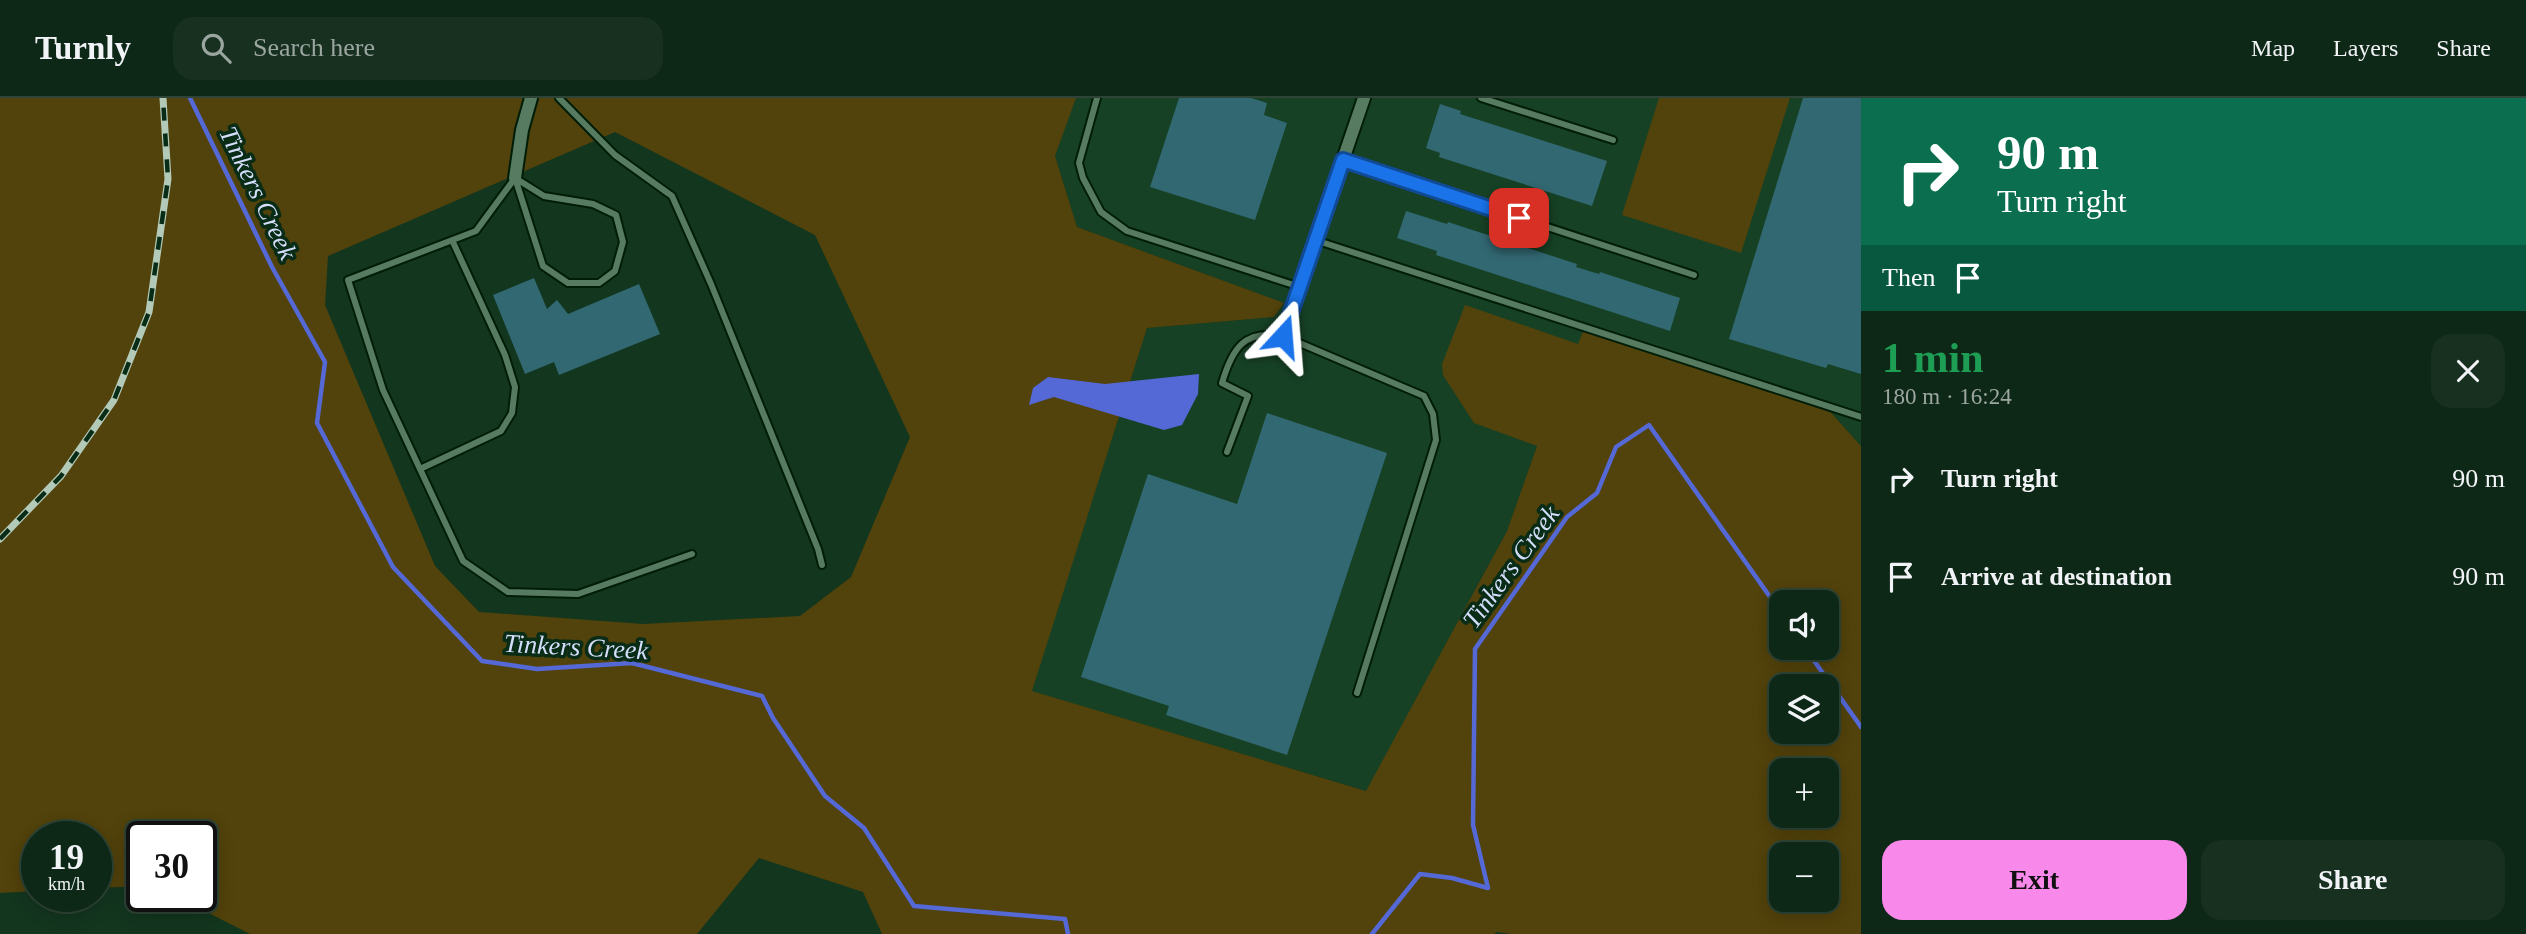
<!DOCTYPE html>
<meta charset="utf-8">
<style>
:root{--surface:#0e2817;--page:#173020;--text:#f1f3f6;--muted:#9ba6a1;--line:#2e4436;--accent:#f888ea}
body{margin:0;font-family:"Times New Roman",serif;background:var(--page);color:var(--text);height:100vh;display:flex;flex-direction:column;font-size:26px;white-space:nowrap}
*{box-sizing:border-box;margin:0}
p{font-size:23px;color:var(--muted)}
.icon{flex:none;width:38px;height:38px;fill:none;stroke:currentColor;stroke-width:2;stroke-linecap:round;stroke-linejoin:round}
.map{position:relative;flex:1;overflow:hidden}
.side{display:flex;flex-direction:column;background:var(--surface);width:665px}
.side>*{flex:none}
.guide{background:#0b6e4f;color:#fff;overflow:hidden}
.buttons{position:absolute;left:1769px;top:492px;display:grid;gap:14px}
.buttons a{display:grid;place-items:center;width:70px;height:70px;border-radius:14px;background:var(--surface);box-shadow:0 4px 18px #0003,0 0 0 2px var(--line);font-size:35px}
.speed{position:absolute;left:21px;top:723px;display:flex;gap:14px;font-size:35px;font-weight:700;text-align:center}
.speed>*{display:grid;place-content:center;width:91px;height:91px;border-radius:50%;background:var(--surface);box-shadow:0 4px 18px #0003,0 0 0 2px var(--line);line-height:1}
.speed small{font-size:18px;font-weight:400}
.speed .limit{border:4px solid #111;border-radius:10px;background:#fff;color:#111}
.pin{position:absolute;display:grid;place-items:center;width:60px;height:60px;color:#fff;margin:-30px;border-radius:14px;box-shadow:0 4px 10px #0006}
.me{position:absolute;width:77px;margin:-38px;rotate:19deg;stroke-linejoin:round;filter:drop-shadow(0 0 5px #0008)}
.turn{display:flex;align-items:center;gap:24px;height:147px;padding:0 21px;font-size:32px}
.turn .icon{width:91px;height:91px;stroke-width:2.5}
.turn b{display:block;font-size:49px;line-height:60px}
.then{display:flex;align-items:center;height:66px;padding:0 21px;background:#0003;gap:14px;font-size:26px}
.round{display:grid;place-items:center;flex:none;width:74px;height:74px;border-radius:21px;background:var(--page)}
.head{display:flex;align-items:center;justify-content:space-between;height:119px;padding:0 21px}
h1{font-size:42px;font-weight:700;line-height:52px;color:#1e9e55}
.cta{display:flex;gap:14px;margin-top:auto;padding:14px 21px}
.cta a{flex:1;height:80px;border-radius:21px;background:var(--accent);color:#111;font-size:28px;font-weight:700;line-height:80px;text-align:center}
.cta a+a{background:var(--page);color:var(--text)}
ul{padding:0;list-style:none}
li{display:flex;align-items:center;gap:21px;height:98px;padding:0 21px}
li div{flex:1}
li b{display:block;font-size:26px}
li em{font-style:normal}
header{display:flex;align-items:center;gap:42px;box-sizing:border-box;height:98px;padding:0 35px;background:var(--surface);border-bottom:2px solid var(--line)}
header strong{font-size:33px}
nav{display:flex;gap:38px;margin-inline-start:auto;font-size:24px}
.search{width:490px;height:63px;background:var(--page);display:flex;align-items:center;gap:18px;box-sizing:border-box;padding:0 24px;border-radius:21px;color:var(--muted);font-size:26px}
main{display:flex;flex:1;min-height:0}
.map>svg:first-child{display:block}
.built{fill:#164125}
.green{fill:#52420b;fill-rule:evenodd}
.water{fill:#5468d6}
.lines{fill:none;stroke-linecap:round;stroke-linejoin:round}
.stream{stroke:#5468d6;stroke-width:4.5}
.building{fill:#326872}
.service-casing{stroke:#001d07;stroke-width:10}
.minor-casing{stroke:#001d07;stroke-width:16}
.service{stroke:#577b60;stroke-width:6}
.minor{stroke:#577b60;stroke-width:12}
.rail-casing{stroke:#b4cab9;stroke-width:7}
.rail{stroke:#082c15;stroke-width:4.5;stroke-dasharray:13;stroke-linecap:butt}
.route-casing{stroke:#114b97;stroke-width:18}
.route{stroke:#1a73e8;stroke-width:12}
.labels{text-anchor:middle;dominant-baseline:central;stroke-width:7;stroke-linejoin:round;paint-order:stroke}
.water-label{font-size:26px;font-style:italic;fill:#d5defa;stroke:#082c15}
</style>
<header>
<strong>Turnly</strong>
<div class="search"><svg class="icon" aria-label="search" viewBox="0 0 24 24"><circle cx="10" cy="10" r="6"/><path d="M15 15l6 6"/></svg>Search here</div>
<nav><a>Map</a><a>Layers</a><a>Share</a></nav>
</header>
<main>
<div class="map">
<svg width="1861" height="836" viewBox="0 0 1861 836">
<rect width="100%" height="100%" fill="#13361f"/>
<path class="built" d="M1074,0H1861V348L1824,307L1537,348L1507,433L1367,693L1031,593L1147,230L1274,219L1284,205L1077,129L1055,58Z"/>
<path class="green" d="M0,0H1076L1055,58L1077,129L1284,205L1274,219L1147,230L1032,593L1366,693L1507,433L1537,348L1474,325L1443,277L1442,266L1465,207L1578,246L1585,229L1824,307L1861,348V836H1511L1497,834L1494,836H882L863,794L759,760L697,836H250L175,798H201V738H142V788L96,790V738H37V793L0,795ZM615,34L815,137L910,339L851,479L800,518L643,526L479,514L435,468L325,207L328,158ZM1782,504H1827V550H1782ZM1782,588H1827V634H1782ZM1782,672H1827V718H1782ZM1782,756H1827V802H1782Z
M1659,0H1790L1741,155L1622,117Z"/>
<path class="water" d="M1199,276L1198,296L1182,327L1164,332L1054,299L1029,307L1033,290L1048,279L1105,286Z"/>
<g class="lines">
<path class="stream" d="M190,0L272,169L325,264L317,325L393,469L482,563L537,571L632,565L762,598L773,620L825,698L864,730L914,808L1065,821L1068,836
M1805,550L1861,629
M1372,836L1420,776L1452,780L1488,790L1473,727L1475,551L1567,419L1597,395L1616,349L1649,327L1782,516"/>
</g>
<path class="building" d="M1179,0H1251L1267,5L1264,17L1287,25L1255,122L1150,89Z
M1803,0H1861V276L1828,266L1826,270L1729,241Z
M1440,6L1461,13L1460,16L1607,63L1592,108L1439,59L1440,55L1426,50Z
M1406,113L1447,126L1448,124L1577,166L1576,169L1599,176L1600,174L1680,200L1670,233L1436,157L1437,153L1397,140Z
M534,180L547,211L557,202L568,216L639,186L660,236L559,277L554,264L525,276L493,197Z
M1267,315L1387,355L1287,657L1166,617L1169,608L1081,579L1148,376L1237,406Z"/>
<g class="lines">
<defs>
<path id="service" d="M559,0L615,57L672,98L711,186L818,451L822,467
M1097,0L1079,65L1083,80L1101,114L1127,133L1300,189
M1481,0L1613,42
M1343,62L1694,177
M515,80L476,133L348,182L383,292L463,463L508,494L578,496L692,456
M515,80L544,98L593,106L616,117L623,144L615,173L599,185H568L543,168Z
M1315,142L1861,319
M1227,354L1248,298L1222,285C1232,251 1244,231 1283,238L1424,298L1433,316L1436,342L1357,595
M420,371L501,333L512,315L515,289L505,257L452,142"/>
<path id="minor" d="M515,80L522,32L531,0
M1283,238L1364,0"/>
</defs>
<use href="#service" class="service-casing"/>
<use href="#minor" class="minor-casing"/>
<use href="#service" class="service"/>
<use href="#minor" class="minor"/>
<defs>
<path id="rail" d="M0,441L61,378L114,302L149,214L168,81L163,0"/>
</defs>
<use href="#rail" class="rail-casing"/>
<use href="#rail" class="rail"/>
</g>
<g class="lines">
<defs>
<path id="route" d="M1283,238L1343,62L1519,120"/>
</defs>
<use href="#route" class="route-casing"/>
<use href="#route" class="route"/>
</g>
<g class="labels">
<g class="water-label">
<text transform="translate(258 95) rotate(64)">Tinkers Creek</text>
<text transform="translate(1511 469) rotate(-54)">Tinkers Creek</text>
<text transform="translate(576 549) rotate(3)">Tinkers Creek</text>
</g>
</g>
</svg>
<div class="buttons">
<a><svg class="icon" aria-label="sound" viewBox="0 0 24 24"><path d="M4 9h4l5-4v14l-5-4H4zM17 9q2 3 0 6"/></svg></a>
<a><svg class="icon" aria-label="layers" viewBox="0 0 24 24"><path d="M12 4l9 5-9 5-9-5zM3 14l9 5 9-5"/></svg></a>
<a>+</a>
<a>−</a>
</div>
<div class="speed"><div>19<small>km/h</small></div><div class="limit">30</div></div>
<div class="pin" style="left:1519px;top:120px;background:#d93025"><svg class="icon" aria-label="arrive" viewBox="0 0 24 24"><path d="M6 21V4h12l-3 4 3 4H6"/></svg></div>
<svg class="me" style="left:1283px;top:238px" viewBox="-20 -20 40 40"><path d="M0-17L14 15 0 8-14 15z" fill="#1a73e8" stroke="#fff" stroke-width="4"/></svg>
</div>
<section class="side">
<div class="guide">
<div class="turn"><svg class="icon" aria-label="right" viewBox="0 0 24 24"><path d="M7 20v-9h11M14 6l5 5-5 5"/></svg><div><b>90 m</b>Turn right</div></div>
<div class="then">Then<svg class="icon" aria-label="arrive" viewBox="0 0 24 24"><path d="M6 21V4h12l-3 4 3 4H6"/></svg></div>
</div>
<div class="head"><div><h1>1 min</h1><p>180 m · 16:24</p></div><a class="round"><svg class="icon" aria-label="close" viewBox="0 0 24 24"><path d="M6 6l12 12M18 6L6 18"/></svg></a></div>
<ul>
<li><svg class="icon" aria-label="right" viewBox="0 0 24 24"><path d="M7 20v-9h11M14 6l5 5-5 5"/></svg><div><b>Turn right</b></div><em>90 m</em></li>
<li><svg class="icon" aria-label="arrive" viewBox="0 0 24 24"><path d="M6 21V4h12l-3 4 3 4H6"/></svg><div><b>Arrive at destination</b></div><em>90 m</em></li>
</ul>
<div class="cta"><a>Exit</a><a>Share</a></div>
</section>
</main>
